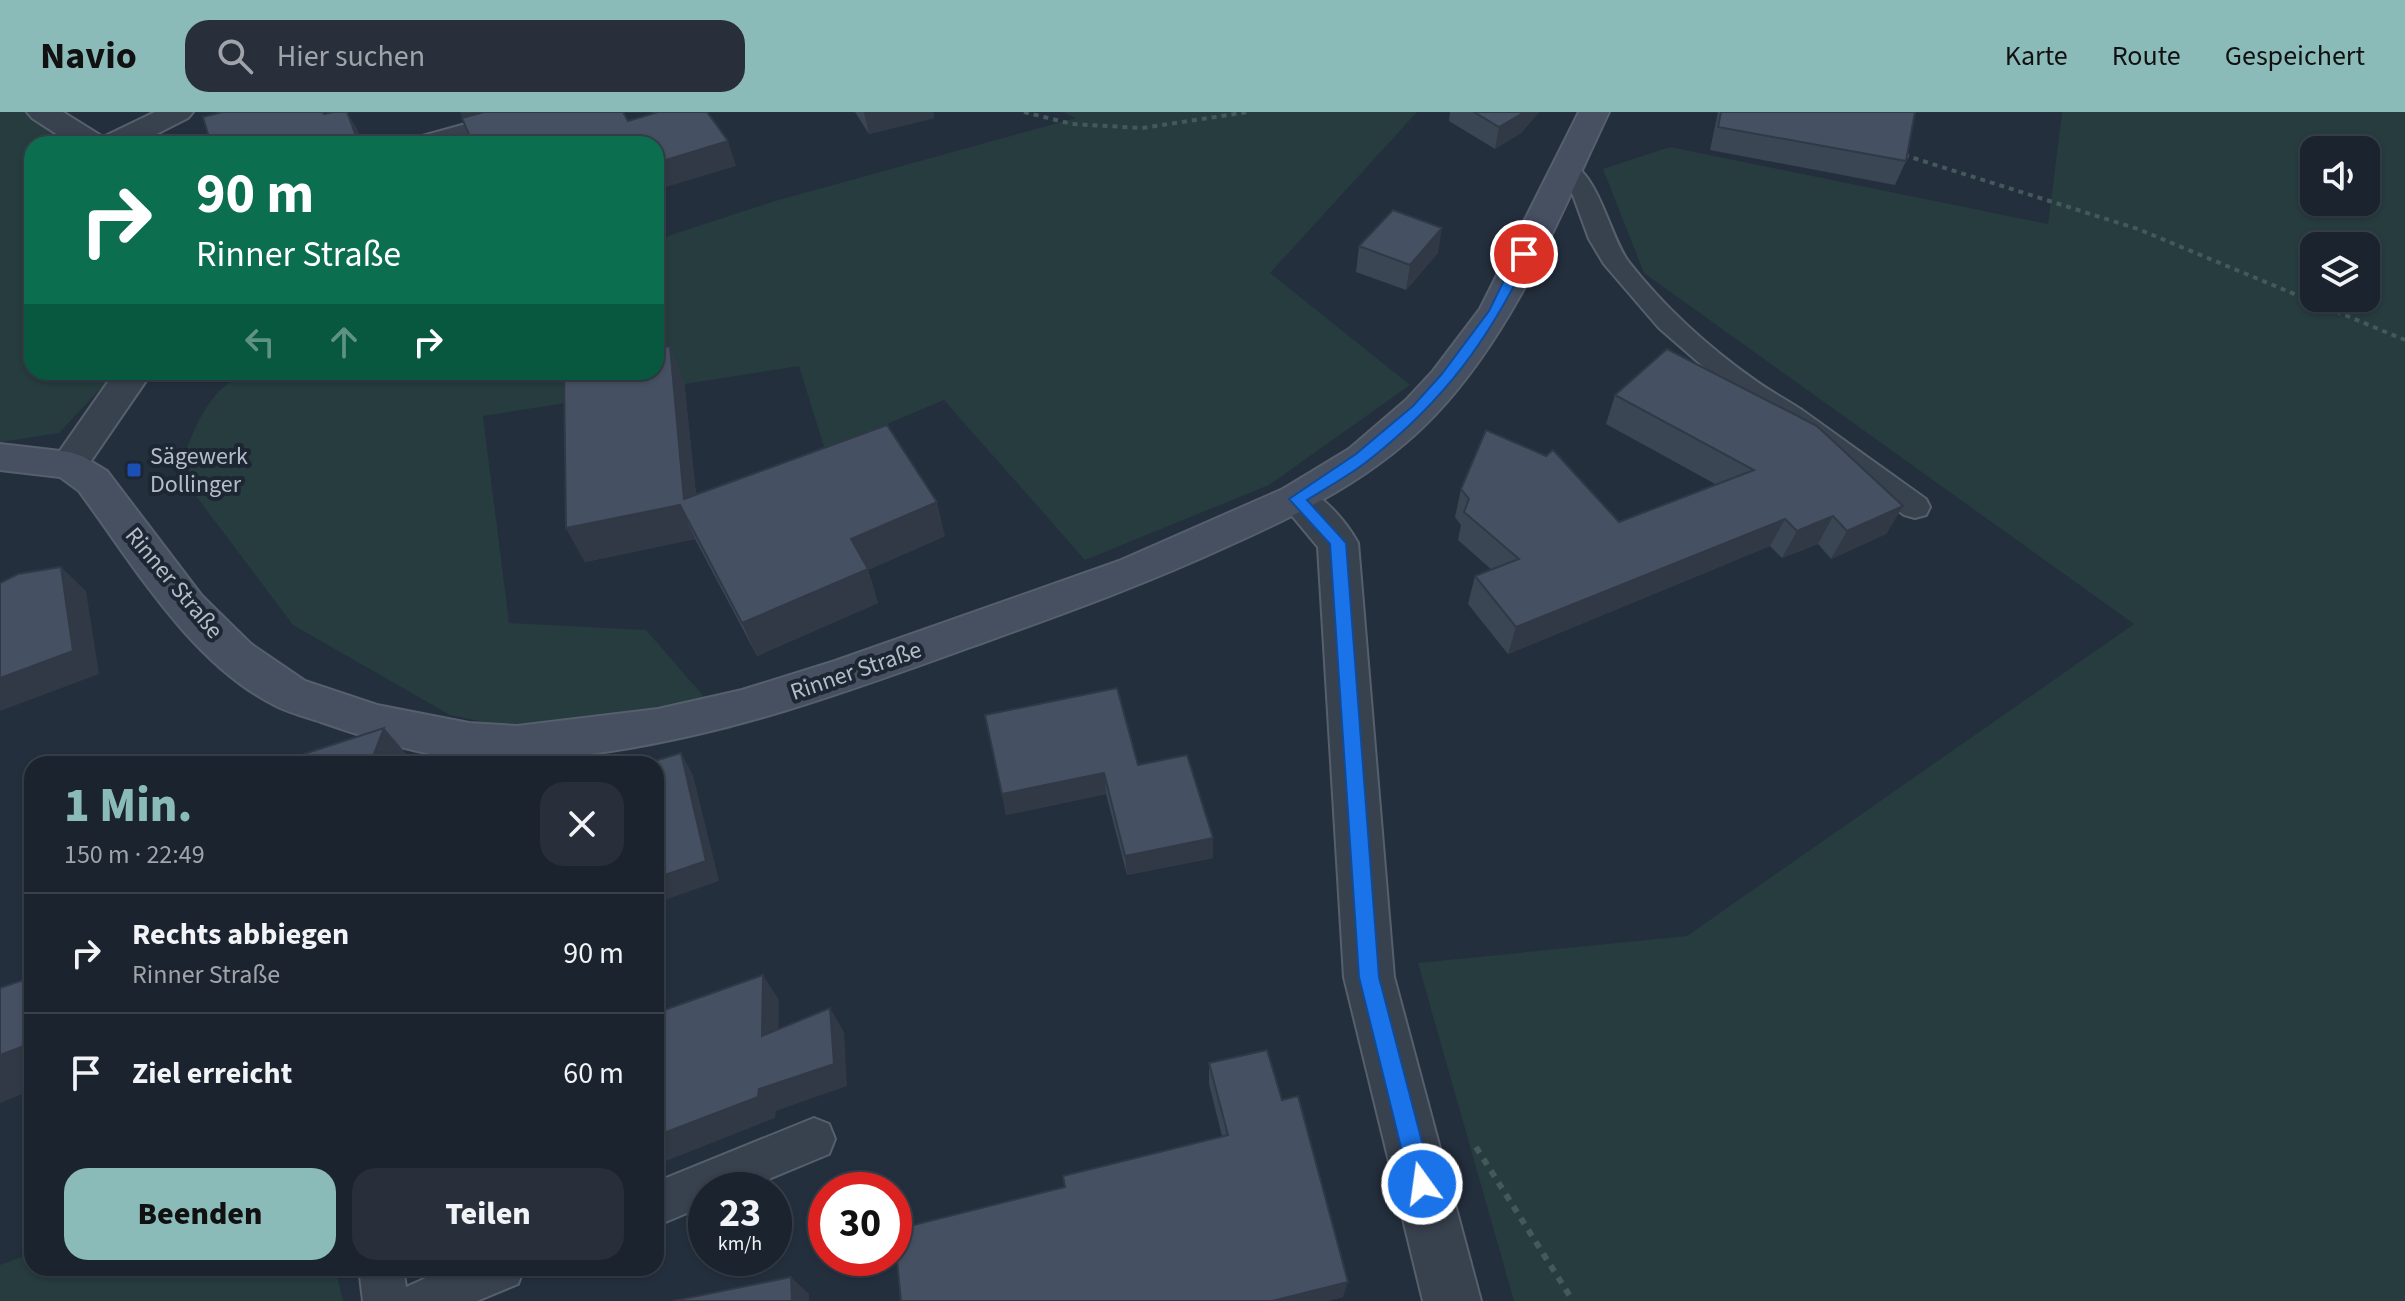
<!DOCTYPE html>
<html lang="de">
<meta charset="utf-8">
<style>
:root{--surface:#1b232e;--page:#282f3a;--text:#f1f3f6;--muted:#a0a4aa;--line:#39404a;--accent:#8bbbb9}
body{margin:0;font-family:"Source Sans 3",sans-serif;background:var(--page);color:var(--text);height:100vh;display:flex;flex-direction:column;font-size:30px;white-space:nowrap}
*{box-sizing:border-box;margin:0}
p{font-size:26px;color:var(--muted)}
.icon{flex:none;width:44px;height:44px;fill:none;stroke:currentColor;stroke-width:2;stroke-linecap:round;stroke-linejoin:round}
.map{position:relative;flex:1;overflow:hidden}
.side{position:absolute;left:24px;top:644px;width:640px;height:520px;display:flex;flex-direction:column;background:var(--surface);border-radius:24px;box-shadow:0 2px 6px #0004,0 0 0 2px var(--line)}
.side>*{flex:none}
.top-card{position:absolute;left:24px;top:24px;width:640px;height:244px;border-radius:24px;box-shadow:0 2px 6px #0004,0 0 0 2px var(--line);background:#0b6e4f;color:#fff;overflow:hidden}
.tools{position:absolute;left:2300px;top:24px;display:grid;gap:16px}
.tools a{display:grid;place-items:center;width:80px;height:80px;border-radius:16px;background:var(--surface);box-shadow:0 2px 6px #0004,0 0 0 2px var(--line);font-size:40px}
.speed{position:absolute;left:688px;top:1060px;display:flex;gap:16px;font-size:40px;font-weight:700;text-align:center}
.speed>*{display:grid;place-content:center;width:104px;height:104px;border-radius:50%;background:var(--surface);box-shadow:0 2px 6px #0004,0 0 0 2px var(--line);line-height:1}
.speed small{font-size:20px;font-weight:400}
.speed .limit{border:12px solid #d22;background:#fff;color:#111}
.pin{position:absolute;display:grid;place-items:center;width:68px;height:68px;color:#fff;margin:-34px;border:4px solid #fff;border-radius:50%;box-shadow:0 2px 8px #0007}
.me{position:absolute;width:88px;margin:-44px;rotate:346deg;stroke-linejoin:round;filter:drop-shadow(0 0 6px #0008)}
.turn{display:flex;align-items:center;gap:28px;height:168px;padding:0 40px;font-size:36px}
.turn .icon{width:104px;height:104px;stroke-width:2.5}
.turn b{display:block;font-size:56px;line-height:68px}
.lanes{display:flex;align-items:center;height:76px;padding:0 40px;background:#0003;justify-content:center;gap:40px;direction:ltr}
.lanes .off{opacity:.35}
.round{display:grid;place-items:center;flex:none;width:84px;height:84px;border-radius:24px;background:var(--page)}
.overview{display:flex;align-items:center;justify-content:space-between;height:136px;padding:0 40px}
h1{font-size:48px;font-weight:800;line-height:60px;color:var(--accent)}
.primary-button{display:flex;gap:16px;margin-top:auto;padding:16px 40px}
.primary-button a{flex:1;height:92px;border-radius:24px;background:var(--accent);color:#111;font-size:32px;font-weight:800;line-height:92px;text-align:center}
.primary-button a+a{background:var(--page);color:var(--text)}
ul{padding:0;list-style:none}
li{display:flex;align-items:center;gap:24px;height:120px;padding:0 40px;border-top:2px solid var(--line)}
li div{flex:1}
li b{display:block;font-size:30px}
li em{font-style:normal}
header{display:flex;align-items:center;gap:48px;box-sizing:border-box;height:112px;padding:0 40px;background:var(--accent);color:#111}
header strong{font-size:38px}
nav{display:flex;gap:44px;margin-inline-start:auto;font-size:28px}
.search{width:560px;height:72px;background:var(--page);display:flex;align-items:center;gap:20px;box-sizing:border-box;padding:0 28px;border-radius:24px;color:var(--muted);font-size:30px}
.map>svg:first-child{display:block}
.green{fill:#263c3f;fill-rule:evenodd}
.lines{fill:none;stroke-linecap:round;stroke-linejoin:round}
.lane-casing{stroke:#565f6c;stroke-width:4}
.street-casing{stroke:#565f6c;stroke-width:4}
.secondary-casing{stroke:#565f6c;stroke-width:4}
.path-far1{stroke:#44595c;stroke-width:4;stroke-dasharray:5 5;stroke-linecap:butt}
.path{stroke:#44595c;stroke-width:6;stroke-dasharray:7 7;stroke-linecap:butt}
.lane{fill:#38414e;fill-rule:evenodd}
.street{fill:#38414e;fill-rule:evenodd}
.secondary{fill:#465061;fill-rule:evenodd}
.wall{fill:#3b4654}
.shaded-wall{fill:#303945}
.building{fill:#455162;stroke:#303945;stroke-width:2}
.route{fill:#1a73e8;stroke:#114b97;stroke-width:2}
.transit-dot{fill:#1a4fb4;stroke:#1d2633;stroke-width:3}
.labels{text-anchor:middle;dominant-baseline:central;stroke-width:8;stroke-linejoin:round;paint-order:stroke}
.poi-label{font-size:24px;fill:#b4bcc9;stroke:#1d2633;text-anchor:start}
.street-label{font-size:24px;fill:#b4bcc9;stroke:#1d2633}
</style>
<header>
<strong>Navio</strong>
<div class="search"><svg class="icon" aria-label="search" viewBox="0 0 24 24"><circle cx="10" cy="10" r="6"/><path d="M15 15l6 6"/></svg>Hier suchen</div>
<nav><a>Karte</a><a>Route</a><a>Gespeichert</a></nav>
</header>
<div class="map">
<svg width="2405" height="1189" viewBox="0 0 2405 1189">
<rect width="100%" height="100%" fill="#242f3e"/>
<path class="green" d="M0,0H42L93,32H32V260H116L59,321L0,330Z
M1063,0H1417L1270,161L1410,273L1269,373L1085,448L944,288L825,338L799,254L483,304L509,511L646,518L732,617L598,634L450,603L293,513L178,360C193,320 207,274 250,260H656V128L775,89L1076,6Z
M2062,0H2405V1189H1514L1418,851L1687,824L2134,512L1644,161L1603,57L1670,35L2048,112ZM2314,38H2366V90H2314ZM2314,134H2366V186H2314Z
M32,1141V1156H335L343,1189H0V1153Z"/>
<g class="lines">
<defs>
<path id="lane" d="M1565,49C1598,57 1609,123 1628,149C1663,194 1709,236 1756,269C1771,280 1787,288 1802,298C1844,328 1885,358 1926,387L1930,395L1926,403L1915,406L1904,403L1779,310L1736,283L1659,216L1604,152L1589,127L1573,83L1553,56L1557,51Z
M814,1006L829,1012L835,1027L829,1042L742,1078H706V1093L656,1114V1070Z
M359,1156H403L406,1175L448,1156H524L518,1172L477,1189H363Z"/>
<path id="street" d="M27,0H63L103,25L155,0H193L188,6L137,32H72L32,6Z
M509,0H557L552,6L460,32H411L415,26Z
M115,260H152L82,362L69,366L56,362L50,353Z
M1297,373C1321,380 1346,409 1358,431L1394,865L1481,1189H1423L1344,865L1318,435L1278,387L1283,377Z"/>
<path id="secondary" d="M1579,0H1609C1559,105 1516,217 1435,303C1377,364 1304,400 1228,434C1150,470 1071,499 990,528C855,577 733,623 590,642C565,645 539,651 514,651C449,652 382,631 321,610C306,605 290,601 276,594C191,552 133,452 79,379L60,365L0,358V332L69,340L82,344L107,359L202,484L251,532L305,569L377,593L469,611L517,614L658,597L742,578L835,549L1119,449L1283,377L1349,337L1406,288L1433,259L1480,197Z"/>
</defs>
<use href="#lane" class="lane-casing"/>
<use href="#street" class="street-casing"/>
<use href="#secondary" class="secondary-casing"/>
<path class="path-far1" d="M1024,0L1072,12L1142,16L1248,0
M1904,43L2138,117L2405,228"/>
<path class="path" d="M1476,1035L1573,1189"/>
<use href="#lane" class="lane"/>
<use href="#street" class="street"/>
<use href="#secondary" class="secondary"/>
</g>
<path class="wall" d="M855,0H933L934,6L869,22Z
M1450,0H1539L1521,21L1495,37L1449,9Z
M1718,0H1915L1906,49L1895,73L1710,38Z
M1359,134L1438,141L1406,178L1356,160Z
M684,269L696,383L945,424L868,458L878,491L757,544L695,427L585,450L566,416Z
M1615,283L1903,394L1886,422L1831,447L1818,432L1782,446L1770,434L1508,542L1468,492L1475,464L1492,458L1458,428L1461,413L1455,405L1461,377L1619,410L1717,373L1606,312Z
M1138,653L1213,726V746L1127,763L1106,682L1006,703L1002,682Z
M1209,951L1282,988L1343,1185L1327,1189H901L1065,1075L1222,1024L1209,972Z"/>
<path class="shaded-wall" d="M347,0L357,17L363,32H359Z
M460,0H498L464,9Z
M864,0H933L934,6L869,22Z
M1525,0H1539L1521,21L1495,37L1499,15Z
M728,29L736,54L656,78V51Z
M1442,116L1438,141L1406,178L1410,153Z
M670,234L684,269L700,421L684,387Z
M937,390L945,424L868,458L878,491L757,544L742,511L851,427Z
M680,393L695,427L585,450L566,416Z
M1903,394L1886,422L1831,447L1847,419Z
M1833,404L1818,432L1782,446L1797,419Z
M1785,407L1770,434L1508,542L1516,515Z
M61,455L86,479L99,562L0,599V566Z
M384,616L415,652H370Z
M681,641L693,663L719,769L656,791V766Z
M1104,661L1106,682L1006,703L1002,682Z
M1213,726V746L1127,763L1125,744Z
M763,863L779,888L778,947L762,924Z
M830,896L844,920L847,974L776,999L775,1006L656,1053V1024L759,977Z
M32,931V978L0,991V943Z
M791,1165L809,1182V1189H792Z
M1348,1170L1343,1185L1327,1189H1271Z"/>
<path class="building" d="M222,0H323L324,2L333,0H347L359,32H211L203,5Z
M484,0H623L628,9L658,0H707L728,29L656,51V32H473L462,6Z
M1474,0H1525L1499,15Z
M1721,0H1915L1906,49L1718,15Z
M1393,98L1442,116L1410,153L1359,134Z
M670,234L684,387L887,313L937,390L851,427L868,457L742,511L680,393L566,416L564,260H656V237Z
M1667,237L1817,314L1903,394L1847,419L1833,404L1797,419L1785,407L1516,515L1475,464L1519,447L1464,400L1469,387L1461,377L1486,318L1546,344L1553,338L1619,410L1754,358L1615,283Z
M61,455L73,539L0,566V471L18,462Z
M1117,576L1138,653L1187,643L1213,726L1125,744L1104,661L1002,682L985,603Z
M384,616L370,652H305L304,642Z
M681,641L706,749L656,766V652H645Z
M763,863L762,924L830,896L834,952L759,977L758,985L656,1024V901Z
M32,865V931L0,943V876Z
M1267,938L1282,988L1298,984L1348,1170L1272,1189H901L894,1118L1065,1075L1063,1064L1228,1023L1209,951Z
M32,992V1055L25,1058Z
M791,1165L792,1189H673Z"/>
<path class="route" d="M1524,138L1530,142C1489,228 1444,289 1369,348C1350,363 1328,375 1307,388L1346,431L1379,865L1433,1072L1430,1081L1422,1084L1414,1081L1410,1072L1359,865L1330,432L1289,387L1356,342L1413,294L1441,263L1489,199L1517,142Z"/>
<rect class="transit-dot" x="126" y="350" width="16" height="16" rx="4"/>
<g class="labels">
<g class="poi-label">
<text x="150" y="344">Sägewerk<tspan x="150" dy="28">Dollinger</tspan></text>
</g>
<g class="street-label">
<text transform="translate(174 471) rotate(50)">Rinner Straße</text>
<text transform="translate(856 559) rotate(-19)">Rinner Straße</text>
</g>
</g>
</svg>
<div class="tools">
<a><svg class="icon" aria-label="sound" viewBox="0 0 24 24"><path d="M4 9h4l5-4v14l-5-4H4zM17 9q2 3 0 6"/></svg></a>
<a><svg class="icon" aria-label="layers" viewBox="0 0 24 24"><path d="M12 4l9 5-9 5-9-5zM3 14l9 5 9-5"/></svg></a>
</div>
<div class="speed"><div>23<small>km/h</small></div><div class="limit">30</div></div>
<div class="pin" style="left:1524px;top:142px;background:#d93025"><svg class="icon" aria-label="arrive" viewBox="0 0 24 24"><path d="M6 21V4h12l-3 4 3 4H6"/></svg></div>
<svg class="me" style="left:1422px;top:1072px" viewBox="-20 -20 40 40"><circle r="17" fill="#1a73e8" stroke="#fff" stroke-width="3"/><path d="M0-11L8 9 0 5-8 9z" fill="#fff"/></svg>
<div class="top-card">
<div class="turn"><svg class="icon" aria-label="right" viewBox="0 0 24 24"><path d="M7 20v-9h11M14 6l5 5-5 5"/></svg><div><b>90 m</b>Rinner Straße</div></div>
<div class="lanes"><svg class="icon off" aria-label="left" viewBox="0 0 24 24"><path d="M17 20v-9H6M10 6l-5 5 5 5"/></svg><svg class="icon off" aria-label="ahead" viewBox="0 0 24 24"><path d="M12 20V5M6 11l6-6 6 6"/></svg><svg class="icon" aria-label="right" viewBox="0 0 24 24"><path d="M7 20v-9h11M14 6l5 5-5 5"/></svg></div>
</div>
<section class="side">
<div class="overview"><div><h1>1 Min.</h1><p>150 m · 22:49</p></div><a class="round"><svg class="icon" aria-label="close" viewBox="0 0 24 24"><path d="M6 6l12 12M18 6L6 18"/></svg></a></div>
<ul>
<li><svg class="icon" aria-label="right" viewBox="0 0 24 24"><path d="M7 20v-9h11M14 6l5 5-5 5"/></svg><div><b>Rechts abbiegen</b><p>Rinner Straße</p></div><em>90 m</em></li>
<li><svg class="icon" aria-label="arrive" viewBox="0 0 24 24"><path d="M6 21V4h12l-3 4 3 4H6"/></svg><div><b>Ziel erreicht</b></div><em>60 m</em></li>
</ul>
<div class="primary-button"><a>Beenden</a><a>Teilen</a></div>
</section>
</div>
